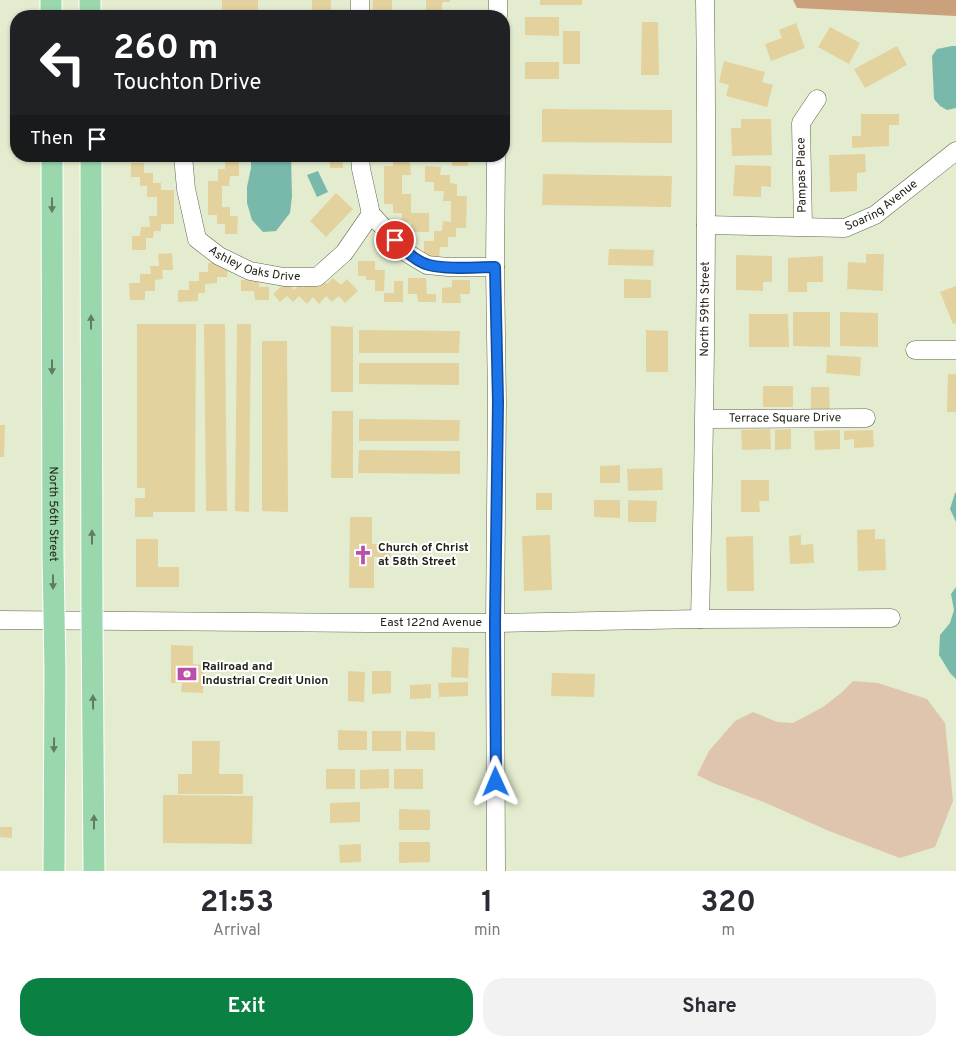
<!DOCTYPE html>
<style>
:root{--surface:#fff;--page:#f2f2f3;--text:#2b2b33;--muted:#7c7c81;--accent:#0b8043}
body{margin:0;font-family:Overpass,sans-serif;background:var(--page);color:var(--text);height:100vh;display:flex;flex-direction:column;font-size:19px;white-space:nowrap}
*{box-sizing:border-box;margin:0}
p{font-size:16px;color:var(--muted)}
.icon{flex:none;width:28px;height:28px;fill:none;stroke:currentColor;stroke-width:2;stroke-linecap:round;stroke-linejoin:round}
.map{position:relative;height:871px;overflow:hidden}
.details{display:flex;flex-direction:column;background:var(--surface);flex:1}
.details>*{flex:none}
.guide{position:absolute;left:10px;top:10px;width:500px;height:152px;border-radius:20px;box-shadow:0 1px 4px #0004;background:#202124;color:#fff;overflow:hidden}
.pin{position:absolute;display:grid;place-items:center;width:42px;height:42px;color:#fff;margin:-21px;border:2px solid #fff;border-radius:50%;box-shadow:0 1px 5px #0007}
.me{position:absolute;width:55px;margin:-28px;rotate:359deg;stroke-linejoin:round;filter:drop-shadow(0 0 4px #0008)}
.turn{display:flex;align-items:center;gap:18px;height:105px;padding:0 20px;font-size:22px}
.turn .icon{width:65px;height:65px;stroke-width:2.5}
.turn b{display:block;font-size:35px;line-height:42px}
.then{display:flex;align-items:center;height:48px;padding:0 20px;background:#0003;gap:10px;font-size:19px}
.eta{display:flex;justify-content:space-evenly;align-items:center;height:85px;text-align:center}
.eta b{font-size:30px;font-weight:700;line-height:35px}
.cta{display:flex;gap:10px;margin-top:auto;padding:10px 20px}
.cta a{flex:1;height:58px;border-radius:20px;background:var(--accent);color:#fff;font-size:20px;font-weight:700;line-height:58px;text-align:center}
.cta a+a{background:var(--page);color:var(--text)}
.map>svg:first-child{display:block}
.green{fill:#e0c5ae}
.forest{fill:#cba17d}
.water{fill:#78b9ab}
.building{fill:#e3d29e}
.lines{fill:none;stroke-linecap:round;stroke-linejoin:round}
.minor-casing{stroke:#5f674d;stroke-width:19}
.major-casing{stroke:#fff;stroke-width:23}
.minor{stroke:#fff;stroke-width:18}
.major{stroke:#9bd7ac;stroke-width:21}
.oneway{fill:#5e7d62}
.route-casing{stroke:#114b97;stroke-width:12}
.route{stroke:#1a73e8;stroke-width:9}
.labels{text-anchor:middle;dominant-baseline:central;stroke-width:4;stroke-linejoin:round;paint-order:stroke}
.street-label{font-size:12px;fill:#202318;stroke:#fff}
.poi-label{font-size:12px;font-weight:bold;fill:#202318;stroke:#fff;text-anchor:start}
</style>
<div class="map">
<svg width="956" height="871" viewBox="0 0 956 871">
<rect width="100%" height="100%" fill="#e3ecce"/>
<path class="green" d="M853,681L878,683L927,699L945,723L953,801L935,847L900,858L829,831L766,803L713,783L697,775L709,751L735,721L753,712L777,722L793,723L823,707L841,693Z"/>
<path class="forest" d="M793,0H956V16L797,8Z"/>
<path class="water" d="M952,46H956V108L947,110L940,106L934,99L932,56L937,49Z
M251,156H291L292,196L290,213L276,231L263,232L252,220L247,203V187L251,168Z
M318,171L328,192L317,197L307,175Z
M955,493H956V522L950,509Z
M956,587V679L950,673L939,655L940,635L950,623L954,610L951,594Z"/>
<path class="building" d="M222,0H258V16H222Z
M312,0H331V10L312,11Z
M373,0H392V16H372Z
M426,0H450V2H442V13H426Z
M540,0H582V5H540Z
M525,17H559V36L525,35Z
M642,22H658L659,75H641Z
M796,23L805,48L771,61L765,44L782,38L779,30Z
M830,27L860,43L849,64L818,47Z
M563,31H580V64H563Z
M897,46L907,65L865,88L854,69Z
M724,61L765,72L762,82L773,85L767,107L726,96L729,85L719,82Z
M525,62H559V79H525Z
M542,109L672,110V143L542,142Z
M861,114H899V125H889V146L852,148V136H861Z
M741,119H771L772,155L732,156L731,128H741Z
M865,154L866,172L857,173V191L830,192L829,155Z
M330,156H343V168H330Z
M416,156V162H410L411,175H402V194H411V213H429V232H411V222H402V213H393V204H384V166H393V157Z
M452,156H467L468,166H452Z
M225,157H239V176H230L229,186H222V207H230V216H238L237,234H225V224H217V215H208V181H218V169H225Z
M131,163H144V173H153V183H161V190H174V224H161V231H154L153,238H146V250H132V236H140L141,227H150L149,216H157V197H147V186H140V177H131Z
M735,165L771,166V187L761,186V197L733,196Z
M425,166L441,167L440,175H450V183L457,184V196H467L466,228H456V237H448V247H440L439,257H424V241H434V231H442L443,221L451,222V201H443L444,191H434V182H425Z
M543,174L672,176L671,207L542,205Z
M336,193L353,209L326,237L310,221Z
M609,249L654,250L653,266L608,265Z
M172,253L173,270H162L163,279L155,280V291H145V300H130L129,283H140V274H151L150,266H159L158,254Z
M866,254H884L883,291L847,289L848,262L866,263Z
M736,255L772,256V282H763V291L736,290Z
M823,256V282H807V292H788V258Z
M358,261H375V270H385L384,291H375V280H366V276H358Z
M208,263H228L227,277H217V283L205,284V293H198V301L178,302V290H189V281H199V272H208Z
M333,278L341,285L347,279L358,291L345,303L339,296L332,302L326,296L319,304L313,297L307,304L299,296L293,302L287,296L280,302L273,294L287,281L294,290L300,284L303,288L309,282L315,287L322,280L327,284Z
M408,278H426L427,294H436V302H418L417,294H408Z
M624,279L651,280V298H624Z
M241,280H259V287H269V300H255L254,291H241Z
M452,280H470V294H460L461,303H442V288L452,287Z
M394,281H403V302H384V293H394Z
M956,286V323L953,324L940,292Z
M793,312H830V347L793,346Z
M840,312L878,313V347L840,346Z
M749,314H788L789,347H749Z
M137,324H196L195,512H153V517H135V498H145V488H137Z
M204,324H225L227,511H206Z
M237,324H251L249,512L235,511Z
M331,326L353,327V392H331Z
M359,330L460,331L459,353H359Z
M646,330L668,331V372H646Z
M262,341H287L288,512L262,511Z
M827,355L861,357L860,376L826,373Z
M359,363H459V385L359,384Z
M948,374H956V412H947Z
M763,386H793V407H763Z
M811,387H829L830,418H811Z
M332,411H353V478H331Z
M359,419L460,420L459,441H359Z
M0,425H5L4,457H0Z
M770,429L771,449L742,450L741,430Z
M791,429V449L775,450V430Z
M840,430V449L815,450L814,431Z
M873,430L874,447L854,448V439L844,440V431Z
M359,450L460,451V474L358,473Z
M620,465V483H600V466Z
M662,468L663,490L628,491L627,469Z
M741,480H769V501H759L760,512H741Z
M536,493H552V510H536Z
M594,500H620V518L594,517Z
M628,500L657,501L656,522H628Z
M350,517H372V544H391V557H374V588H349Z
M875,529V539H885L886,570L858,571L857,530Z
M550,535L552,590L524,591L522,536Z
M801,535V545L813,544L814,563L790,564L789,536Z
M753,536L754,591H727L726,537Z
M136,539H158V567H179V587H136Z
M171,645L193,646V664L204,665L203,693L181,692L182,683H171Z
M452,647L469,648L468,678L451,677Z
M348,671L365,672L364,702L348,701Z
M372,671H391V693L372,694Z
M552,673L595,674L594,697L551,696Z
M468,682V696L439,697L438,683Z
M431,684V698L410,699V685Z
M338,730L367,731V750H338Z
M372,731H401V751H372Z
M406,731L435,732V750H406Z
M192,741H220L219,774H243V794H178V774H192Z
M326,769H355V789H326Z
M389,769V788L360,789V770Z
M394,769H423V789H394Z
M163,795L253,796L252,844L163,843Z
M360,802V822L330,823V803Z
M399,809L430,810V830H399Z
M0,827H12V838L0,837Z
M399,842H430V862L399,863Z
M361,844V862L340,863L339,845Z"/>
<g class="lines">
<defs>
<g id="minor">
<path d="M360,0V16"/>
<path d="M498,16V0"/>
<path id="s1" d="M183,156L186,189L197,239L219,256L250,271L284,277H317L344,253L371,214"/>
<path d="M360,156L361,169L371,214L407,253L427,265L448,267H495"/>
<path id="s2" d="M706,225L845,228L875,215L956,151"/>
<path d="M803,226L801,123L817,99"/>
<path d="M915,350H956"/>
<path id="s3" d="M705,419L866,418"/>
<path id="s4" d="M700,619C705,413 708,206 705,0"/>
<path id="s5" d="M0,620L368,623H495L700,619L891,618"/>
<path d="M496,871L495,623L497,402L495,267L496,156"/>
</g>
<g id="major">
<path d="M90,0V16"/>
<path d="M51,16V0"/>
<path id="s6" d="M52,156L53,556L55,671L54,871"/>
<path d="M91,156L92,621L94,871"/>
</g>
</defs>
<use href="#minor" class="minor-casing"/>
<use href="#major" class="major-casing"/>
<use href="#minor" class="minor"/>
<use href="#major" class="major"/>
</g>
<defs><path id="oneway-solid" d="M-6-.8H1V-3.2L6.5 0L1 3.2V.8H-6Z" transform="scale(1.25)"/></defs>
<g class="oneway">
<use href="#oneway-solid" transform="translate(52 205) rotate(90)"/>
<use href="#oneway-solid" transform="translate(91 322) rotate(-90)"/>
<use href="#oneway-solid" transform="translate(52 367) rotate(90)"/>
<use href="#oneway-solid" transform="translate(92 537) rotate(-90)"/>
<use href="#oneway-solid" transform="translate(53 582) rotate(90)"/>
<use href="#oneway-solid" transform="translate(93 702) rotate(-91)"/>
<use href="#oneway-solid" transform="translate(54 745) rotate(91)"/>
<use href="#oneway-solid" transform="translate(94 822) rotate(-90)"/>
</g>
<g class="lines">
<defs>
<path id="route" d="M395,240C404,250 416,262 429,265C450,270 474,267 495,267L498,402L495,623L496,782"/>
</defs>
<use href="#route" class="route-casing"/>
<use href="#route" class="route"/>
</g>
<defs>
<symbol id="church-bare" viewBox="-9 -9 18 18"><path d="M-1.2-6h2.4v3.5h3.3v2.4h-3.3V6h-2.4V-.1h-3.3v-2.4h3.3Z" fill="#bb4dab" stroke="#fff" stroke-width="2.5" paint-order="stroke"/></symbol>
<symbol id="bank-bare" viewBox="-9 -9 18 18"><path d="M-6-4H6V4H-6ZM0-2.3a2.3 2.3 0 1 0 0 4.6a2.3 2.3 0 1 0 0-4.6Z" fill="#bb4dab" stroke="#fff" stroke-width="2.5" paint-order="stroke"/></symbol>
</defs>
<g fill-rule="evenodd">
<use href="#church-bare" x="349" y="541" width="28" height="28"/>
<use href="#bank-bare" x="173" y="660" width="28" height="28"/>
</g>
<g class="labels">
<g class="street-label">
<text transform="translate(802 175) rotate(-91)">Pampas Place</text>
<text stroke="none"><textPath href="#s2" startOffset="182">Soaring Avenue</textPath></text>
<text stroke="none"><textPath href="#s1" startOffset="149">Ashley Oaks Drive</textPath></text>
<text stroke="none"><textPath href="#s4" startOffset="310">North 59th Street</textPath></text>
<text stroke="none"><textPath href="#s3" startOffset="80">Terrace Square Drive</textPath></text>
<text stroke="none"><textPath href="#s6" startOffset="358">North 56th Street</textPath></text>
<text stroke="none"><textPath href="#s5" startOffset="431">East 122nd Avenue</textPath></text>
</g>
<g class="poi-label">
<text x="378" y="548">Church of Christ<tspan x="378" dy="14">at 58th Street</tspan></text>
<text x="202" y="667">Railroad and<tspan x="202" dy="14">Industrial Credit Union</tspan></text>
</g>
</g>
</svg>
<div class="pin" style="left:395px;top:240px;background:#d93025"><svg class="icon" aria-label="arrive" viewBox="0 0 24 24"><path d="M6 21V4h12l-3 4 3 4H6"/></svg></div>
<svg class="me" style="left:496px;top:782px" viewBox="-20 -20 40 40"><path d="M0-17L14 15 0 8-14 15z" fill="#1a73e8" stroke="#fff" stroke-width="4"/></svg>
<div class="guide">
<div class="turn"><svg class="icon" aria-label="left" viewBox="0 0 24 24"><path d="M17 20v-9H6M10 6l-5 5 5 5"/></svg><div><b>260 m</b>Touchton Drive</div></div>
<div class="then">Then<svg class="icon" aria-label="arrive" viewBox="0 0 24 24"><path d="M6 21V4h12l-3 4 3 4H6"/></svg></div>
</div>
</div>
<section class="details">
<div class="eta">
<div><b>21:53</b><p>Arrival</p></div>
<div><b>1</b><p>min</p></div>
<div><b>320</b><p>m</p></div>
</div>
<div class="cta"><a>Exit</a><a>Share</a></div>
</section>
